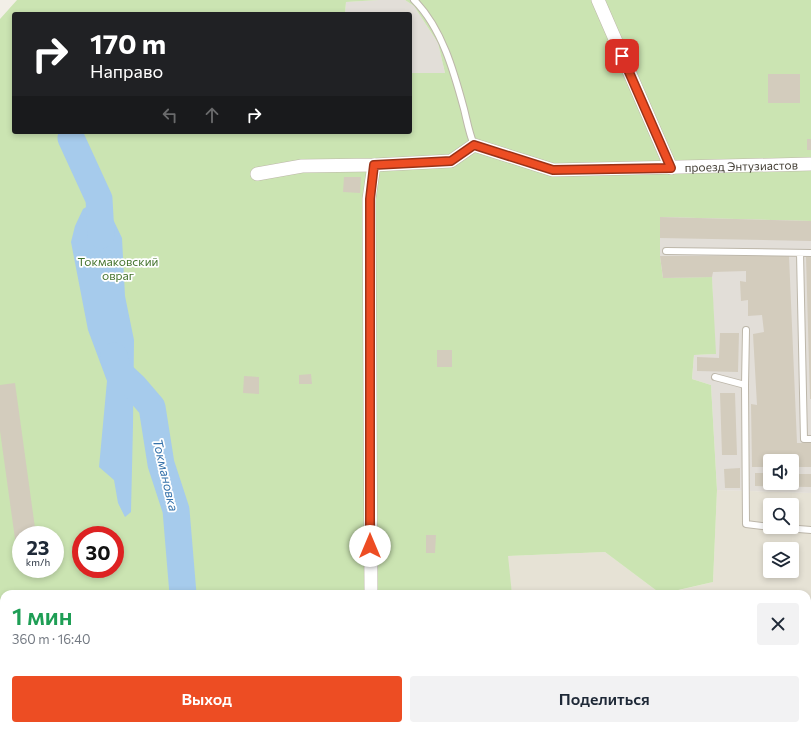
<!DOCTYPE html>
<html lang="ru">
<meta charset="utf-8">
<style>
:root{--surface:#fff;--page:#f2f2f3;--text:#1f2937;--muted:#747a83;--accent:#ed4d23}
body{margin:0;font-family:Commissioner,sans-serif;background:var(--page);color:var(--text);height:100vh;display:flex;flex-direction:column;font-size:15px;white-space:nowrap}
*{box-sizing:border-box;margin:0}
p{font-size:13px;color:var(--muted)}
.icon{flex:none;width:22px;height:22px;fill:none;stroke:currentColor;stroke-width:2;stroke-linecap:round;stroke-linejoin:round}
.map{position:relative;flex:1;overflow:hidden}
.side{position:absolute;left:0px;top:590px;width:811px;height:140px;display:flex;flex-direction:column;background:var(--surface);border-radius:12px 12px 0 0;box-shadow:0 2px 6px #0003}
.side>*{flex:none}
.hud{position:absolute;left:12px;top:12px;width:400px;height:122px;border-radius:4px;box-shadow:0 2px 6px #0003;background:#202124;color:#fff;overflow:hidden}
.controls{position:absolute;left:763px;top:454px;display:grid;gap:8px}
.controls a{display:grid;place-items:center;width:36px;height:36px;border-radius:4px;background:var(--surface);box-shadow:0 2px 6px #0003;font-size:20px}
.speed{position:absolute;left:12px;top:526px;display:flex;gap:8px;font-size:20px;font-weight:700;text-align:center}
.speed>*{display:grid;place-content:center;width:52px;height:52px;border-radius:50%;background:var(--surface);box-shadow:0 2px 6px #0003;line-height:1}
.speed small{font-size:10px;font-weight:400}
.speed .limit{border:6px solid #d22;background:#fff;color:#111}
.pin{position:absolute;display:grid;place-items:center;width:34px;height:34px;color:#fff;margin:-17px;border-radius:8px;box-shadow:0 2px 6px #0006}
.me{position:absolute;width:44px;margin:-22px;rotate:0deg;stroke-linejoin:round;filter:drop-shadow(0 0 3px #0008)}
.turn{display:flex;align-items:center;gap:14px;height:84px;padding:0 12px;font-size:18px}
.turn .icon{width:52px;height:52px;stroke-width:2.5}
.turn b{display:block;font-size:28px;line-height:34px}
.lanes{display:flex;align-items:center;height:38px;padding:0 12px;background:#0003;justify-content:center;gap:20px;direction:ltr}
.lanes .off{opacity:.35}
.round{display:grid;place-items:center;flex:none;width:42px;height:42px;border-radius:4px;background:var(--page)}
.head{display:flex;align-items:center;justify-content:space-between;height:68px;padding:0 12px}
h1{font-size:24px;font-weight:600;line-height:30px;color:#1e9e55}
.cta{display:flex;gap:8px;margin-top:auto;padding:8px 12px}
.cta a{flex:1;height:46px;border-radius:4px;background:var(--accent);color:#fff;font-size:16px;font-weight:600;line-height:46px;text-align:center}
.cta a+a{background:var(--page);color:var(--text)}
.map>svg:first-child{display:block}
.residential{fill:#e6e2d5;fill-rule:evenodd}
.industrial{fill:#e2ded8;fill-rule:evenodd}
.green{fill:#cbe4b2;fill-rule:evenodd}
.water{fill:#a6cbec}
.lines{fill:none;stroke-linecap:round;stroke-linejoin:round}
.river{stroke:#a6cbec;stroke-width:27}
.building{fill:#d3ccbd}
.service-casing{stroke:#bdb7aa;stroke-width:8}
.minor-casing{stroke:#bdb7aa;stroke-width:14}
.service{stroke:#fff;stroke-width:6}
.minor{stroke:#fff;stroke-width:13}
.route-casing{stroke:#9a3217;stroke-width:10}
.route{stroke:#ed4d23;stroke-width:7}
.labels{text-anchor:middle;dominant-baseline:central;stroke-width:3.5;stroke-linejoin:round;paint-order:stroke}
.street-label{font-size:12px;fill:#454036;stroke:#fff}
.park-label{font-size:12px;fill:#44732d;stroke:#fff}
.water-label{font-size:13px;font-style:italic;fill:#3672aa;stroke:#fff}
</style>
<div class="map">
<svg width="811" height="730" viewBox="0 0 811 730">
<rect width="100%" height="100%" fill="#f2efe7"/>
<path class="residential" d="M717,490L811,493V730H529V726H807V594H663L713,582ZM770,505H792V527H770ZM770,549H792V571H770Z
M605,552L661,594H512L507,556Z
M0,674L4,683V726H28L31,730H0Z"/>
<path class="industrial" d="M379,0H405L414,6L438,43L445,73H410V14H345L346,2Z
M660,217L811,221V493L717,490L711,385L692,379L694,355L715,354L712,278H663L660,256ZM770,461H792V483H770Z"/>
<path class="green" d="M17,0H379L346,2L345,14H14V132H410V73H445L438,43L414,6L405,0H811V221L660,217V256L663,278L712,277L716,354L694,355L692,379L711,385L717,490L713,582L661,594L605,552L508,556L512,594H4V683L0,674V19ZM21,535H55V569H21ZM81,535H115V569H81Z
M28,726H529V730H31Z"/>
<path class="water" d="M99,199L107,201L111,215L122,238L125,296L134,340L133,425L131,512L125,517L118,503L114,480L99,467L107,381L88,330L71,242L75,226L83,209Z"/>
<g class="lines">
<path class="river" d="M71,138L99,199L101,235
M114,356L118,371L134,386L152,407L161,464L176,510L183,594
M189,726V730"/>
</g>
<path class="building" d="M768,74H800V103H768Z
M807,139H811V150H807Z
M344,177H361L360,193L343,192Z
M660,217L811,221V241L660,238Z
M660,256H789L797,443H811V467H792V461H770V467H752L751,404L757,405L753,334L764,332L762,315L748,316V300L741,301L740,281L746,282V271L713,272L712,277L663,278Z
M806,257H811V399H810Z
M720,333H739L738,372L697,371V357L719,358Z
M437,350H452V367H437Z
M311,374L312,384H299V375Z
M244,376L259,377V394L243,393Z
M15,383L36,535H21V545L16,546L0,431V385Z
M720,393H735L737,455H722Z
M740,468V488H725L724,469Z
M755,473H770V483H792V474H811V487L755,486Z
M426,535H436L435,553H426Z
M656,726H680V730H656Z
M759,726H784V730H759Z"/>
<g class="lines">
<defs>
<path id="service" d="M414,0C442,28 454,72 464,109C467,121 469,133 474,145
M666,251L811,253
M800,253L804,439H811
M746,330L745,385L746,524L770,527
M715,377L745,385
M774,527L811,530
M739,726V730"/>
<g id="minor">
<path d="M598,0L671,168"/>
<path id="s1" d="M257,174L302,166L374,165L451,161L474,145L553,170L811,164"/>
<path d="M371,594L369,199L374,165"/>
<path d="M374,726V730"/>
</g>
</defs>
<use href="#service" class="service-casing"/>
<use href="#minor" class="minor-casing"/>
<use href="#service" class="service"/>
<use href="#minor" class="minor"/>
</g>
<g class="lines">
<defs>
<path id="route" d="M370,546V199L374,165L451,161L474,145L553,170L671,168L622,56"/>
</defs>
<use href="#route" class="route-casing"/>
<use href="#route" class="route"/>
</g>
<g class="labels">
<g class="street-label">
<text stroke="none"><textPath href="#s1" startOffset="494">проезд Энтузиастов</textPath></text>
</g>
<g class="park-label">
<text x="118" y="261">Токмаковский<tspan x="118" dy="14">овраг</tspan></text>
</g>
<g class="water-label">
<text transform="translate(166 475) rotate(77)">Токмановка</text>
</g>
</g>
</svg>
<div class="controls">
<a><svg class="icon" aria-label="sound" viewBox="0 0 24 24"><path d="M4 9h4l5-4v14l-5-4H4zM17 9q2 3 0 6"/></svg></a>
<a><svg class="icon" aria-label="search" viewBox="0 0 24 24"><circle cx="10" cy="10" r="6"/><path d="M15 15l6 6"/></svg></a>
<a><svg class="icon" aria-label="layers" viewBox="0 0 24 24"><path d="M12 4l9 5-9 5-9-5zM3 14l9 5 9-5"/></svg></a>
</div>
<div class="speed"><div>23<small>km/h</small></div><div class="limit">30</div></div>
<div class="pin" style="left:622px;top:56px;background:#d93025"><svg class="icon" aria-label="arrive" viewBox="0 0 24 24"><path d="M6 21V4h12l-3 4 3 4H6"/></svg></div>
<svg class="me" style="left:370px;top:546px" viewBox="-20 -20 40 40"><circle r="19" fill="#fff"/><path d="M0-13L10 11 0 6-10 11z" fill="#ed4d23"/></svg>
<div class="hud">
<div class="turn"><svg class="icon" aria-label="right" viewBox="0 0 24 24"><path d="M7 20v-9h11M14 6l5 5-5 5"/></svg><div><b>170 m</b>Направо</div></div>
<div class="lanes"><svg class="icon off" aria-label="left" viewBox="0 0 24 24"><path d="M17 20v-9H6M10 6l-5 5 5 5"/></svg><svg class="icon off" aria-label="ahead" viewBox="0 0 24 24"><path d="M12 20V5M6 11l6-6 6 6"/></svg><svg class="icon" aria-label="right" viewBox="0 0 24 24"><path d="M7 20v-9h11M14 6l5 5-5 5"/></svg></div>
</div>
<section class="side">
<div class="head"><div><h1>1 мин</h1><p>360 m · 16:40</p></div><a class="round"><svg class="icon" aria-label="close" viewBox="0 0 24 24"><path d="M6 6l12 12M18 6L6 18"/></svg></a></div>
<div class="cta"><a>Выход</a><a>Поделиться</a></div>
</section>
</div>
